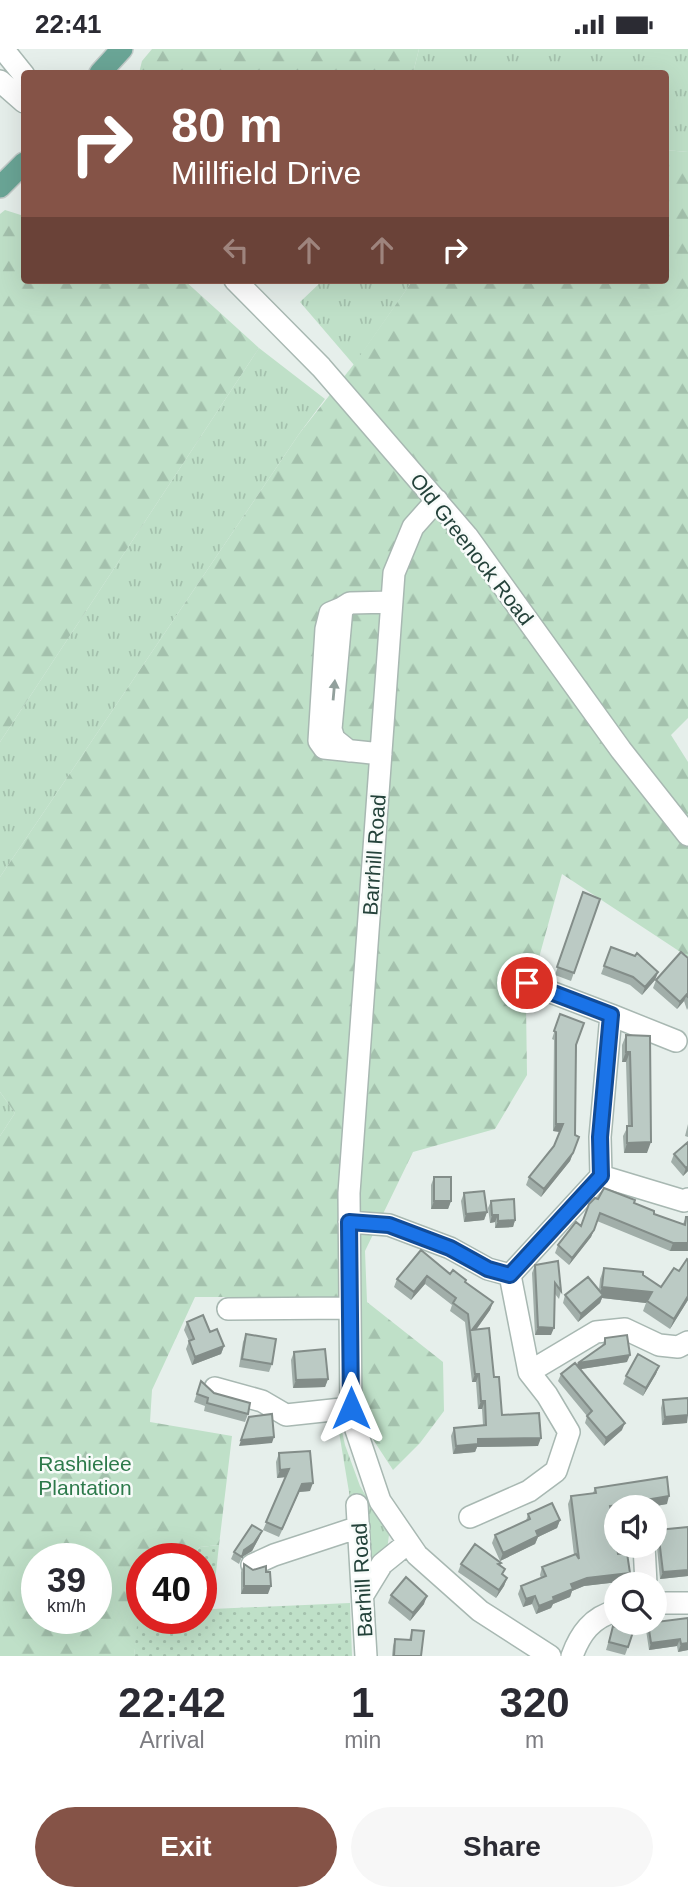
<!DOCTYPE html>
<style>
:root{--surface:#fff;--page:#f7f7f7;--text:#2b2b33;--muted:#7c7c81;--accent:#855347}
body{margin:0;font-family:Arial,sans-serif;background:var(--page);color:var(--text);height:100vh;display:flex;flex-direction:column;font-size:26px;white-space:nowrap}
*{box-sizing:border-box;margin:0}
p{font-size:23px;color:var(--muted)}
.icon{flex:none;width:38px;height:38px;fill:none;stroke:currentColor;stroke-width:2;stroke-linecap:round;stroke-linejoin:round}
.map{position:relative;height:1607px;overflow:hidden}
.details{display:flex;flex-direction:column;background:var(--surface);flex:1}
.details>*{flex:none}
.banner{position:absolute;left:21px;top:21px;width:648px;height:214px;border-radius:7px;box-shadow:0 7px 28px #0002;background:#855347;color:#fff;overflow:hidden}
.buttons{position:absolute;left:604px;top:1446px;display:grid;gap:14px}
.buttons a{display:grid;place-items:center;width:63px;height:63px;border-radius:50%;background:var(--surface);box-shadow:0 7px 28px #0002;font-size:35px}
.speed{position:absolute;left:21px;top:1494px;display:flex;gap:14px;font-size:35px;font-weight:700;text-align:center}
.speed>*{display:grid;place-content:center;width:91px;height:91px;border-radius:50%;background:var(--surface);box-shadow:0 7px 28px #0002;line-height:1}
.speed small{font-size:18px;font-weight:400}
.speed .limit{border:10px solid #d22;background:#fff;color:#111}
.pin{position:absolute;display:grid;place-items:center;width:60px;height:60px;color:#fff;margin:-30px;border:4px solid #fff;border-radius:50%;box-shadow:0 2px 7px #0007}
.me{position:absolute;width:77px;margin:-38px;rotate:0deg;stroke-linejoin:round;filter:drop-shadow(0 0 5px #0008)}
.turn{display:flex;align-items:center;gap:24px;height:147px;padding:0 35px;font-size:32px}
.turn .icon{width:91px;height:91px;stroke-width:2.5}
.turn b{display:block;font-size:49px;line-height:60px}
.lanes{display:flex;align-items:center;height:66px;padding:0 35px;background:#0003;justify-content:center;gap:35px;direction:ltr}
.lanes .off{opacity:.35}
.eta{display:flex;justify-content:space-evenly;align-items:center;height:119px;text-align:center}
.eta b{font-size:42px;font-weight:800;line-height:49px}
.cta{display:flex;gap:14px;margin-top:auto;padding:14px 35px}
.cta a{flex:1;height:80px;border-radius:42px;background:var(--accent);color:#fff;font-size:28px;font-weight:800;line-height:80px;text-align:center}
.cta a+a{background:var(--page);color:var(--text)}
.status{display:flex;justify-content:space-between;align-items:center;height:49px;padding:0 35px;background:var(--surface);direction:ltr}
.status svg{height:19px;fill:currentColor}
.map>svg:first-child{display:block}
.grass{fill:url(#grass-tufts)}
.forest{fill:url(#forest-firs);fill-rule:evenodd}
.garden{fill:url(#garden-dots)}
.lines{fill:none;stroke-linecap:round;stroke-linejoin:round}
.minor-casing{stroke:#a8b8b2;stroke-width:24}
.major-casing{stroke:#c2cac8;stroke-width:24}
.minor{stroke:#fff;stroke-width:21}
.major{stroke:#6aa596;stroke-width:21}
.wall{fill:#a1aea9}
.shaded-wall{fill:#838d89}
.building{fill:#bbcac4;stroke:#838d89;stroke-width:2}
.oneway{fill:#92a09c}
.route-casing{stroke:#114b97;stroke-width:18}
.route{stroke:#1a73e8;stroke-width:12}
.labels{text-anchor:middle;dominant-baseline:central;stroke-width:5;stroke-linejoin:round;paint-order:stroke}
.street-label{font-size:21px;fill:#24423a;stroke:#f7fbf9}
.park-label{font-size:21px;fill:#2d7a4b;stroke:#f7fbf9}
</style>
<div class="status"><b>22:41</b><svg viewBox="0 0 49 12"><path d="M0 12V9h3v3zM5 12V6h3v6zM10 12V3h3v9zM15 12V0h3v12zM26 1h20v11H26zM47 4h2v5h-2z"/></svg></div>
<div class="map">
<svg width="688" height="1607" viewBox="0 0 688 1607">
<defs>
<pattern id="grass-tufts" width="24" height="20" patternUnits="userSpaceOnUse" patternTransform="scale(1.75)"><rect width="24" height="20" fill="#bfe0c8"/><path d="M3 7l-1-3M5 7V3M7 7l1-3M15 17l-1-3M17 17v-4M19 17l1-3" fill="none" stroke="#a4c1ad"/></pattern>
<pattern id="forest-firs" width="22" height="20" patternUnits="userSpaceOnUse" patternTransform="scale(1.75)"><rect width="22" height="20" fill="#bfe0c8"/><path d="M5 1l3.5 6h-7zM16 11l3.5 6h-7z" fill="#a4c1ad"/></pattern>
<pattern id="garden-dots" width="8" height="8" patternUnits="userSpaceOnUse" patternTransform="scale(1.75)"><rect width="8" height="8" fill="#bfe0c8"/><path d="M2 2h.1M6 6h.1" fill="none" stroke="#a4c1ad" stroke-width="1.8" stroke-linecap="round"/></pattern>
</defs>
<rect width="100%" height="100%" fill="#e6efeb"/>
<path class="grass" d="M419,0H688V103L665,101V24H413Z
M323,231H413L354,316L300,253Z
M259,299L325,350L299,385L0,828V693Z
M0,1043L15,1064L0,1087Z
M338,1364L345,1396L360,1437L389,1486L387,1501L378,1510L371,1508L351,1455L336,1365Z"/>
<path class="forest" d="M152,0H419L413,24H139L142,12Z
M665,101L688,103V669L671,686L688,713V908L562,825L526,956L527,1026L495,1080L413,1103L365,1202L367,1253L443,1313L444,1362L420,1394L393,1421L359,1369L357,1282L319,1248H195L152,1341L150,1373L232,1387L219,1496L200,1498L188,1510H142V1546L134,1607H0V1087L15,1064L0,1043V828L299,385L354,315L413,231H665ZM37,1510H96V1570H37Z
M5,161L24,167V231H184L259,299L0,693V165Z"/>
<path class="garden" d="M219,1496L212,1560L350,1554L352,1607H134L140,1546L142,1570H201V1510H188L200,1498Z"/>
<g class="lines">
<defs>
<path id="minor" d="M3,0L24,26
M0,32L24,53
M235,231L321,318L467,487L621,701L688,786
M437,451L413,478L394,524L349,1144L351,1366L380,1452L417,1506L480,1562L550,1607
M342,559L350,554L392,553
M349,702L334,690L331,680L342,559L330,564L326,580L319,692L324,699L381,705
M611,966L676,992
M601,1127L684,1152L688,1150
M349,1173L389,1176L450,1199L488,1220L510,1226
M510,1226L601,1127L600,1088L611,966L527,934
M228,1260L350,1259
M529,1323L596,1283L625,1280L659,1296L678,1298L688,1293
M215,1339L262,1352L286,1366L351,1359
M357,1456L366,1607
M470,1468L529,1442L556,1422L569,1383L547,1346L529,1323L510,1226
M644,1496L646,1535
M252,1516L274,1506L359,1478
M363,1546L382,1515L408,1494
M654,1554H688
M572,1607C580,1585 592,1568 616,1562"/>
<path id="major" d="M100,24L122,0
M0,138L24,114"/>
</defs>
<use href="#minor" class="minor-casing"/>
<use href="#major" class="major-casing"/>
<use href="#minor" class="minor"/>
<use href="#major" class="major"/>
</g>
<path class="wall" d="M583,843L600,850L571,932L555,926Z
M611,898L658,923L655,931L642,946L630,936L601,925Z
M688,909V959L687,961L684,952L677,960L653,939L656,931Z
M560,965L576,996L575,1086L579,1088L570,1112L541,1148L526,1136L529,1128L554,1097L560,1083L553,1082L554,991L552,990Z
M626,986L650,987L647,1104H624L623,1087L628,1077L626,1013H622V996Z
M688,1075V1088L685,1087Z
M688,1093V1122L683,1127L671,1113L674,1105Z
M434,1128L451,1152L448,1160H431V1136Z
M464,1144L487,1163L484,1171L464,1173L461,1152Z
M598,1150L634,1154L654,1165L683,1175L686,1168H688V1202H670L597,1172L591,1188L569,1216L555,1204L558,1196L581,1177Z
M491,1152L515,1171L513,1178L495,1179V1173L490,1174L488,1159Z
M558,1212L561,1242L559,1250L555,1245L551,1286H535L532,1224L535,1216Z
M604,1219L643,1226L661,1238L688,1251L670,1280L643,1262L646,1254L602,1249L600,1254L578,1273L563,1254L565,1246L599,1241L600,1230Z
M450,1225L465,1233L493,1253L490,1261L476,1281L494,1328L502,1366L538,1397L477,1398L475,1403L453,1405L451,1387L454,1379L483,1376L482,1360H478L476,1333H472L465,1273L450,1262L452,1256L425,1235L411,1251L394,1238L397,1230Z
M187,1273L210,1283L224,1297L221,1305L192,1316L186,1300L189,1292L184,1281Z
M246,1285L272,1315L269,1323L239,1318L243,1293Z
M605,1289L627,1313L581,1320L622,1381L604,1397L585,1374L587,1367L558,1332L561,1325L577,1315L578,1314L602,1297Z
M294,1303L328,1330L325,1338L293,1339L291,1311Z
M659,1317L656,1325L643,1347L623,1335L626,1327Z
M201,1332L214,1344L248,1365L245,1373L204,1362L205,1357L194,1353Z
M663,1351L687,1374L662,1376L661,1359Z
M279,1404L310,1442L299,1443L279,1488L263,1481L286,1428L277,1429L276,1413Z
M595,1439L667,1455L650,1458H616V1463L611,1464L618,1505L627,1532L584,1537L572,1542L570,1548L553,1555L551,1559L536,1565L532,1555L523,1558L518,1545L521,1537L541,1529L540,1526L542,1518L574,1506L568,1455L571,1447L593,1444Z
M528,1465L560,1471L557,1479L538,1488L535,1495L500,1512L492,1494L495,1486L526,1472Z
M688,1478V1527L660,1530L656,1488L658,1481Z
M262,1482L259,1489L252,1502L242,1508L239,1515L231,1510L234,1503Z
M501,1514L500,1517L503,1526L507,1529L504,1537L496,1549L458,1523L461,1515Z
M244,1515L268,1545H241V1523Z
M391,1546L424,1555L410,1572L388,1554Z
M688,1569V1601L678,1603L677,1597L649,1601L646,1581L648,1574Z
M613,1577L628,1598L625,1606L606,1601Z
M412,1581L421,1607H392L393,1597L395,1590L409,1591Z"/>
<path class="shaded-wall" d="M658,923L655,931L642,946L645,938Z
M687,945L684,952L677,960L680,953Z
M626,1003H630L626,1013H622Z
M556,1075H563L560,1083L553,1082Z
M651,1093L647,1104H624L627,1094Z
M573,1104L570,1112L541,1148L544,1140Z
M688,1117V1122L683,1127L686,1119Z
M434,1152H451L448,1160H431Z
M487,1163L484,1171L464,1173L466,1165Z
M492,1166H498L495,1173L490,1174Z
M515,1171L513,1178L495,1179L498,1172Z
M594,1181L591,1188L569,1216L572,1209Z
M673,1194H688V1202H670Z
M427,1227L425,1235L411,1251L414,1243Z
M602,1238L652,1243L646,1254L602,1249L600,1254L578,1273L581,1265L598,1249Z
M688,1247V1251L670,1280L674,1270Z
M493,1253L490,1261L470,1289L472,1281Z
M538,1278L554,1279L551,1286H535Z
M224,1297L221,1305L192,1316L195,1308Z
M630,1306L627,1313L575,1321L578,1314Z
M659,1317L656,1325L643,1347L646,1339Z
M475,1325H479L476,1333H472Z
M328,1330L325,1338L293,1339L296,1331Z
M481,1352H485L482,1360H478Z
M688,1366L687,1374L662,1376L665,1368Z
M625,1374L622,1381L604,1397L606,1389Z
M274,1388L272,1394L239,1397L241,1391Z
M541,1389L538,1397L477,1398L475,1403L453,1405L456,1397L478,1390Z
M289,1420L286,1428L277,1429L280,1421Z
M313,1434L310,1442L299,1443L279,1488L302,1435Z
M669,1447L667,1455L650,1458H616V1463L607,1464L610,1457Z
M560,1471L557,1479L538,1488L535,1495L500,1512L503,1504L536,1482Z
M262,1482L259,1489L252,1502L242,1508L244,1501Z
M688,1521V1527L660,1530L663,1523Z
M630,1524L627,1532L584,1537L572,1542L570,1548L553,1555L551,1559L536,1565L539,1557L571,1535L587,1529Z
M507,1529L504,1537L496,1549L499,1541Z
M244,1537H271L268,1545H241Z
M427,1547L424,1555L410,1572L413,1564Z
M535,1547L532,1555L523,1558L526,1550Z
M680,1590L677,1597L649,1601L651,1594Z
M688,1594V1601L678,1603L681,1595Z"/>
<path class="building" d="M583,843L600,850L574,924L557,918Z
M611,898L635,907L637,904L658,923L645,938L633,928L604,917Z
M681,903L688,909V949L687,945L680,953L656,931Z
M560,965L584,974L576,996L575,1086L579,1088L573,1104L544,1140L529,1128L554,1097L563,1075H556V983L554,982Z
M626,986L650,987L651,1093L627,1094V1077H632L630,1003H626Z
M688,1093V1117L686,1119L674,1105Z
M434,1128H451V1152H434Z
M604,1139L635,1151L634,1154L654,1162V1165L685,1176L686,1168H688V1194H673L600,1164L594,1181L572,1209L558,1196L576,1173L581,1177L589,1155L595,1149L598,1150Z
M484,1142L487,1163L466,1165L464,1144Z
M514,1150L515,1171L498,1172V1166H492L491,1152Z
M421,1201L450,1225L453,1221L466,1231L465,1233L493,1253L472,1281L489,1279L494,1328H499L502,1366L539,1364L541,1389L478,1390V1395L456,1397L454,1379L486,1376L485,1352H481L479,1325H475L468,1265L453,1254L456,1249L427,1227L414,1243L397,1230Z
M687,1210L688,1211V1247L674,1270L647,1252L652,1243L602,1238L604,1219L643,1223V1226L661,1238L674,1219L679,1222Z
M558,1212L561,1242L555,1234L554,1279L538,1278L535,1216Z
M588,1228L603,1246L581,1265L565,1246Z
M203,1266L210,1283L217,1280L224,1297L195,1308L189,1292L194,1290L187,1273Z
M246,1285L276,1290L272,1315L242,1310Z
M627,1286L630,1306L578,1314L605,1295V1289Z
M325,1300L328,1330L296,1331L294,1303Z
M638,1305L659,1317L646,1339L626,1327Z
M575,1314L625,1374L606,1389L587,1367L592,1362L561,1325Z
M201,1332L214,1344L250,1354L248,1365L207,1354L208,1349L197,1345Z
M688,1349V1366L665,1368L663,1351Z
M272,1365L274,1388L241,1391L249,1368Z
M310,1402L313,1434L302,1435L282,1480L266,1473L289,1420L280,1421L279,1404Z
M667,1428L669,1447L610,1457L618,1505L627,1504L630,1524L587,1529L571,1535L573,1540L553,1548L554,1551L539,1557L535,1547L526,1550L521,1537L546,1527L542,1518L576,1505L579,1510L571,1447L596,1444L595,1439Z
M552,1454L560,1471L536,1482L538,1487L503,1504L495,1486L530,1470L528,1465Z
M252,1476L262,1482L254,1494L244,1501L242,1508L234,1503Z
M688,1478V1521L663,1523L658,1481Z
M475,1495L501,1514L498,1515L505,1520L502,1525L507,1529L499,1541L461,1515Z
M244,1515L253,1521L266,1517V1523H270L271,1537H244Z
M406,1528L427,1547L413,1564L391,1546Z
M688,1569V1594L681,1595L680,1590L651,1594L648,1574Z
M613,1577L633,1583L628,1598L609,1593Z
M412,1581L424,1582L421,1607H394L395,1590L411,1591Z"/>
<defs><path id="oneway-solid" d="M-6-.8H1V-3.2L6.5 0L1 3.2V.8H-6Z" transform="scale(1.75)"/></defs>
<use class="oneway" href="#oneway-solid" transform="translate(334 641) rotate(-85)"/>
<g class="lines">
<defs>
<path id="route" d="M351,1359L349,1173L389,1176L450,1199L488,1220L510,1226L601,1127L600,1088L611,966L527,934"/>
</defs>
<use href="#route" class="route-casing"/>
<use href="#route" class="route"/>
</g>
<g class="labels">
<g class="street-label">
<text transform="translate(472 500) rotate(52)">Old Greenock Road</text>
<text transform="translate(374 806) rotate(-86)">Barrhill Road</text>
<text transform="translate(362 1531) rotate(-93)">Barhill Road</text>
</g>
<g class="park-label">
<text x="85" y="1414">Rashielee<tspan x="85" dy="24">Plantation</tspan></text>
</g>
</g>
</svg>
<div class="buttons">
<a><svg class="icon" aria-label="sound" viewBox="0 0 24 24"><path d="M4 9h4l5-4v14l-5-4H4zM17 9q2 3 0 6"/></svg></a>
<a><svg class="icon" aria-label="search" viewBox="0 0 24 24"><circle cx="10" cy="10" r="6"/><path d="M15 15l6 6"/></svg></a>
</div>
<div class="speed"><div>39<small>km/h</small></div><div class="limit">40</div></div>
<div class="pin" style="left:527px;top:934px;background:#d93025"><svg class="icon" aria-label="arrive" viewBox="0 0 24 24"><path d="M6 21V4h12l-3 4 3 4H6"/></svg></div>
<svg class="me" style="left:351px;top:1359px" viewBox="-20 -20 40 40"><path d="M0-17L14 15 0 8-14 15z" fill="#1a73e8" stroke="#fff" stroke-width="4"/></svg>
<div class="banner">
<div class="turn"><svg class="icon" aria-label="right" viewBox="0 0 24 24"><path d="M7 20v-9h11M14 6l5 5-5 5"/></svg><div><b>80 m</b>Millfield Drive</div></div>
<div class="lanes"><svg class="icon off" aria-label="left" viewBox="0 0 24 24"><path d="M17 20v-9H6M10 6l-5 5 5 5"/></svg><svg class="icon off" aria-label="ahead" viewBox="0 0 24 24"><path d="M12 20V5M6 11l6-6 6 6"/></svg><svg class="icon off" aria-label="ahead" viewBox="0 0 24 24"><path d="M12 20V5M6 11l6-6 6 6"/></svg><svg class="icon" aria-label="right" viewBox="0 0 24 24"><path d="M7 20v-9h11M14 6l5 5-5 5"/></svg></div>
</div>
</div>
<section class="details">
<div class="eta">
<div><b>22:42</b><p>Arrival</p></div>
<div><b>1</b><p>min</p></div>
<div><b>320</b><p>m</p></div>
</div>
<div class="cta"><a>Exit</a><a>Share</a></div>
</section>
